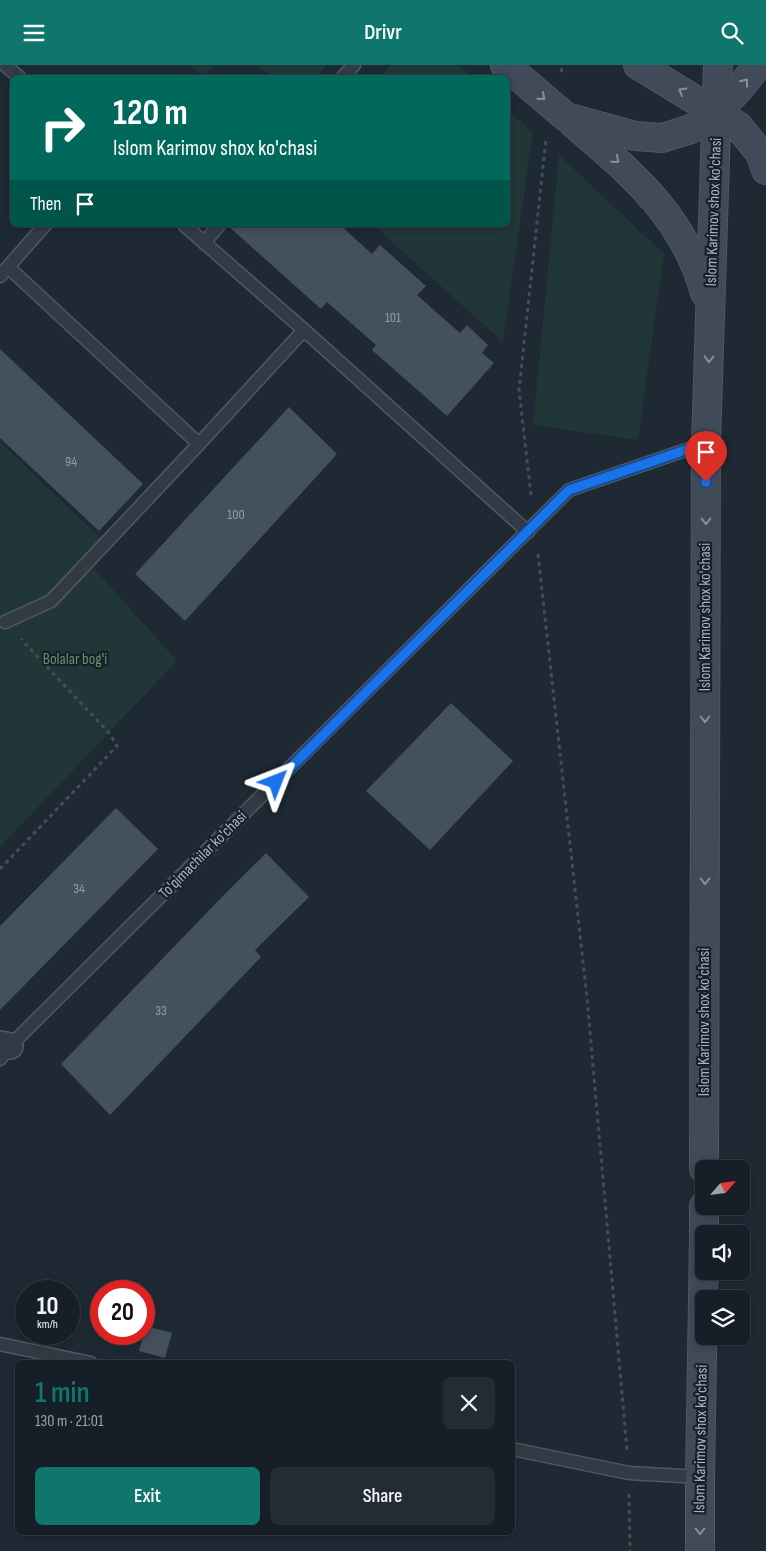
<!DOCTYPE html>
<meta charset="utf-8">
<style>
:root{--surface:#161f27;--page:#232c33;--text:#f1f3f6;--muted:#9ea2a7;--line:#353d44;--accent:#0f766e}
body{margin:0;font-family:"Sofia Sans Condensed",sans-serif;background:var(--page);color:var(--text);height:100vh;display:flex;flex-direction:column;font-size:19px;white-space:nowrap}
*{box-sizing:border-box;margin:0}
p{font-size:16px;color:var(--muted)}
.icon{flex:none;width:28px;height:28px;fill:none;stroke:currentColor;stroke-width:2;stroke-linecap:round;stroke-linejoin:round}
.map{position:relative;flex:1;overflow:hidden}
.side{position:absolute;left:15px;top:1295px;width:500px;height:175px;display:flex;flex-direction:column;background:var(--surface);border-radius:8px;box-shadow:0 2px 8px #0003,0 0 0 1px var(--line)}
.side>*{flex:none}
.banner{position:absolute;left:10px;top:10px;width:500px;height:152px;border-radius:8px;box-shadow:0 2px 8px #0003,0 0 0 1px var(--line);background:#00695c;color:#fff;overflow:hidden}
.needle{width:32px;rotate:62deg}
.buttons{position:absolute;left:695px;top:1095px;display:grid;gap:10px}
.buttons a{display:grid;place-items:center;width:55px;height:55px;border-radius:8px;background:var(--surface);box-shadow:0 2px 8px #0003,0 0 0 1px var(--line);font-size:25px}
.speed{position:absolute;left:15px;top:1215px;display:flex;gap:10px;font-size:25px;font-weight:700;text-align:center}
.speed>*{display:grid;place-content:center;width:65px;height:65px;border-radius:50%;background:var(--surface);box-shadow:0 2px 8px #0003,0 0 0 1px var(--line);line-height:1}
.speed small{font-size:12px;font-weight:400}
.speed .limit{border:8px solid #d22;background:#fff;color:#111}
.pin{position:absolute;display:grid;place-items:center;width:42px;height:42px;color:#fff;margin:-51px -21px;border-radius:50% 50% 50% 0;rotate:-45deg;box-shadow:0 0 5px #0007}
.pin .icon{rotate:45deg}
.me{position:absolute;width:55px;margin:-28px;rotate:45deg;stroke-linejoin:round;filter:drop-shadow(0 0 4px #0008)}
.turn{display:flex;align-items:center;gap:18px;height:105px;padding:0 20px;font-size:22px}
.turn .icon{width:65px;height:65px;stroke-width:2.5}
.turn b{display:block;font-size:35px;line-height:42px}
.then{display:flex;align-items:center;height:48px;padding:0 20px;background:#0003;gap:10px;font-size:19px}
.round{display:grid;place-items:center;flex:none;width:52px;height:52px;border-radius:8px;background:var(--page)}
.headline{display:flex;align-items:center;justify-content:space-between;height:85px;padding:0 20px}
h1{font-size:30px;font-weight:600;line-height:38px;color:var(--accent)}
.primary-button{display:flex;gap:10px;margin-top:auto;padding:10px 20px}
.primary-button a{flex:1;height:58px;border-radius:8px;background:var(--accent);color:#fff;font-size:20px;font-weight:600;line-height:58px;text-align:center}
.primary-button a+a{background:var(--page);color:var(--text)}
header{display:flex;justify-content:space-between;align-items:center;height:65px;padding:0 20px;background:var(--accent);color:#fff;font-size:22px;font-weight:600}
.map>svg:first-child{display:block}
.green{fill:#213636}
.building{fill:#44505e}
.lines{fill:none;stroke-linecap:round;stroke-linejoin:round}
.lane-casing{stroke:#4f5863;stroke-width:15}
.street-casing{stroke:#4f5863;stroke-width:28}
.secondary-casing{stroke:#4f5863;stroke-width:30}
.path{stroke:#3e5253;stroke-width:3;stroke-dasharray:4 4;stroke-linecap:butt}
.lane{stroke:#323b45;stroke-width:12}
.street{stroke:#323b45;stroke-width:25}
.secondary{stroke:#404a58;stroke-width:28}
.oneway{stroke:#86909e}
.route-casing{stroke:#114b97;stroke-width:12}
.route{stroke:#1a73e8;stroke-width:9}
.labels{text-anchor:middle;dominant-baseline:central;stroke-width:4.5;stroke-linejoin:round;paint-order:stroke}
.number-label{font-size:14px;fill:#919caa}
.street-label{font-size:16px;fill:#abb5c3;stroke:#172029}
.park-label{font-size:16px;fill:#64926c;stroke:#172029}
</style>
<header><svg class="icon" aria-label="menu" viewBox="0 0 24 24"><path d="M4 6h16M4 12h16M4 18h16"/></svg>Drivr<svg class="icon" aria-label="search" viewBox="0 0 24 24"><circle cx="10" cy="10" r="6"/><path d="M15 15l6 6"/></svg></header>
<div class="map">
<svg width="766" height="1486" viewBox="0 0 766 1486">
<rect width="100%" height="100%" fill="#1e2934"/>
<path class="green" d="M189,0H213L203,12Z
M258,0H327L316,12H272Z
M391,0H458L472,12H380Z
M508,45L533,68L503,277L374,161L508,160Z
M559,90L664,189L638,375L533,360Z
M0,377L100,473L83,491L177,596L0,782Z"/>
<path class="building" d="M227,160H340L372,189L380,180L426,221L417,230L460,268L467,260L488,280L482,288L494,298L447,351L372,285L376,280L327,237L321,244Z
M0,284L143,419L99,466L0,373Z
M289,342L337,389L185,556L135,509Z
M451,638L513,696L430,785L366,726Z
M116,743L158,784L0,945V861Z
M266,788L309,832L255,885L261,892L110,1050L61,999L219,835Z
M146,1261L172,1268L165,1293L139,1286Z"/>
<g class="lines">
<defs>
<path id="lane" d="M5,0L19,12
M343,12L354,0
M184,160L304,265L528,467
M204,178L219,160
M0,211L45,160
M199,379L304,265
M5,557L51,536L199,379L8,202
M0,994L10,981L569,425L706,378
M0,1279L91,1298
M512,1384L629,1408L700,1412"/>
<path id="street" d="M0,979L10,981"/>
<path id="secondary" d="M505,0L566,52L635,71L662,73L691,64L717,47L739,24L758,0
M638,0L738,61L760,88L766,105
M573,58C631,108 684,151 705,228
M704,1104L706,378L718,0
M704,1169V1141
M700,1486V1412L704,1172"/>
</defs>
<use href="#lane" class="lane-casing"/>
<use href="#street" class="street-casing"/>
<use href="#secondary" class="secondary-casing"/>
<path class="path" d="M561,7L563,0
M531,430L519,325L546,74
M538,489L587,933L627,1385
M0,804L117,681L109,668L21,574
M629,1429L630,1486"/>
<use href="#lane" class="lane"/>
<use href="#street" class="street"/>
<use href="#secondary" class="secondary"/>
</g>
<defs><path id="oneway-chevron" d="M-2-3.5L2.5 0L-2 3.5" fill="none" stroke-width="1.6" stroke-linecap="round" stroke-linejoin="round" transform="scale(1.25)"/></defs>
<g class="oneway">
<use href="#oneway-chevron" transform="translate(745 17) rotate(-52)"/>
<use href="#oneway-chevron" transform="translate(682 26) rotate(-149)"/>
<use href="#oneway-chevron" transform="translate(542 32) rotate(41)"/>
<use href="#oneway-chevron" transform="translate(616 95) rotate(41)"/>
<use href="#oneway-chevron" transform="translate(709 294) rotate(92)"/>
<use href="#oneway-chevron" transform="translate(706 456) rotate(90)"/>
<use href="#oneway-chevron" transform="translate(705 654) rotate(90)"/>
<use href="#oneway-chevron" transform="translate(705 816) rotate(90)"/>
<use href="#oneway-chevron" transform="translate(700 1466) rotate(90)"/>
</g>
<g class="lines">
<defs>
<path id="route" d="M276,717L569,425L706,378V417"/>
</defs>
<use href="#route" class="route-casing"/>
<use href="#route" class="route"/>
</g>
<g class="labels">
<g class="number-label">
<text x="393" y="252">101</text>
<text x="71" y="396">94</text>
<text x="236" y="449">100</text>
<text x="79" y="823">34</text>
<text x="161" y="945">33</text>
</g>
<g class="street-label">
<text transform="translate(714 147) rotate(-88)">Islom Karimov shox ko'chasi</text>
<text transform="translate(705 552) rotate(-90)">Islom Karimov shox ko'chasi</text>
<text transform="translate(203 790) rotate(-45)">To'qimachilar ko'chasi</text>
<text transform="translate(704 957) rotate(-90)">Islom Karimov shox ko'chasi</text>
<text transform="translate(701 1374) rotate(-89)">Islom Karimov shox ko'chasi</text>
</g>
<g class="park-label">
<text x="75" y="594">Bolalar bog'i</text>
</g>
</g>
</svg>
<div class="buttons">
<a><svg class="needle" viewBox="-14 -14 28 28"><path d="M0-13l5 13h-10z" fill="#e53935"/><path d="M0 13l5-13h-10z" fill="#9ea2a7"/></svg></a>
<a><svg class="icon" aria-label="sound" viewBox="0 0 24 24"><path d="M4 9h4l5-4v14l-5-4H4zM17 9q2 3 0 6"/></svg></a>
<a><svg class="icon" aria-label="layers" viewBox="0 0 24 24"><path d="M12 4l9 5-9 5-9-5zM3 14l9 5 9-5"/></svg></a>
</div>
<div class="speed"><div>10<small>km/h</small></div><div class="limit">20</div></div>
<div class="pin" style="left:706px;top:417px;background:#d93025"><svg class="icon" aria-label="arrive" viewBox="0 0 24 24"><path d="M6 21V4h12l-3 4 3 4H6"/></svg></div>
<svg class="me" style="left:276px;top:717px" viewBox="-20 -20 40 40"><path d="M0-17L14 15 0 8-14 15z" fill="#1a73e8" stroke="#fff" stroke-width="4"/></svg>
<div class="banner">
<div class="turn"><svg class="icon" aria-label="right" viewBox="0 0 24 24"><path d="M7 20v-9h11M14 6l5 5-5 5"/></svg><div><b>120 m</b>Islom Karimov shox ko'chasi</div></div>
<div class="then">Then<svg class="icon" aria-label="arrive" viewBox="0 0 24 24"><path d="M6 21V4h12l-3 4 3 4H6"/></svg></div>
</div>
<section class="side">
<div class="headline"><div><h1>1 min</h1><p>130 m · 21:01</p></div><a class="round"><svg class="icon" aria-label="close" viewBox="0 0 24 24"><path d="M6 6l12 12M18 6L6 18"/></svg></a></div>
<div class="primary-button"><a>Exit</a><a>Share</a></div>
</section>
</div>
